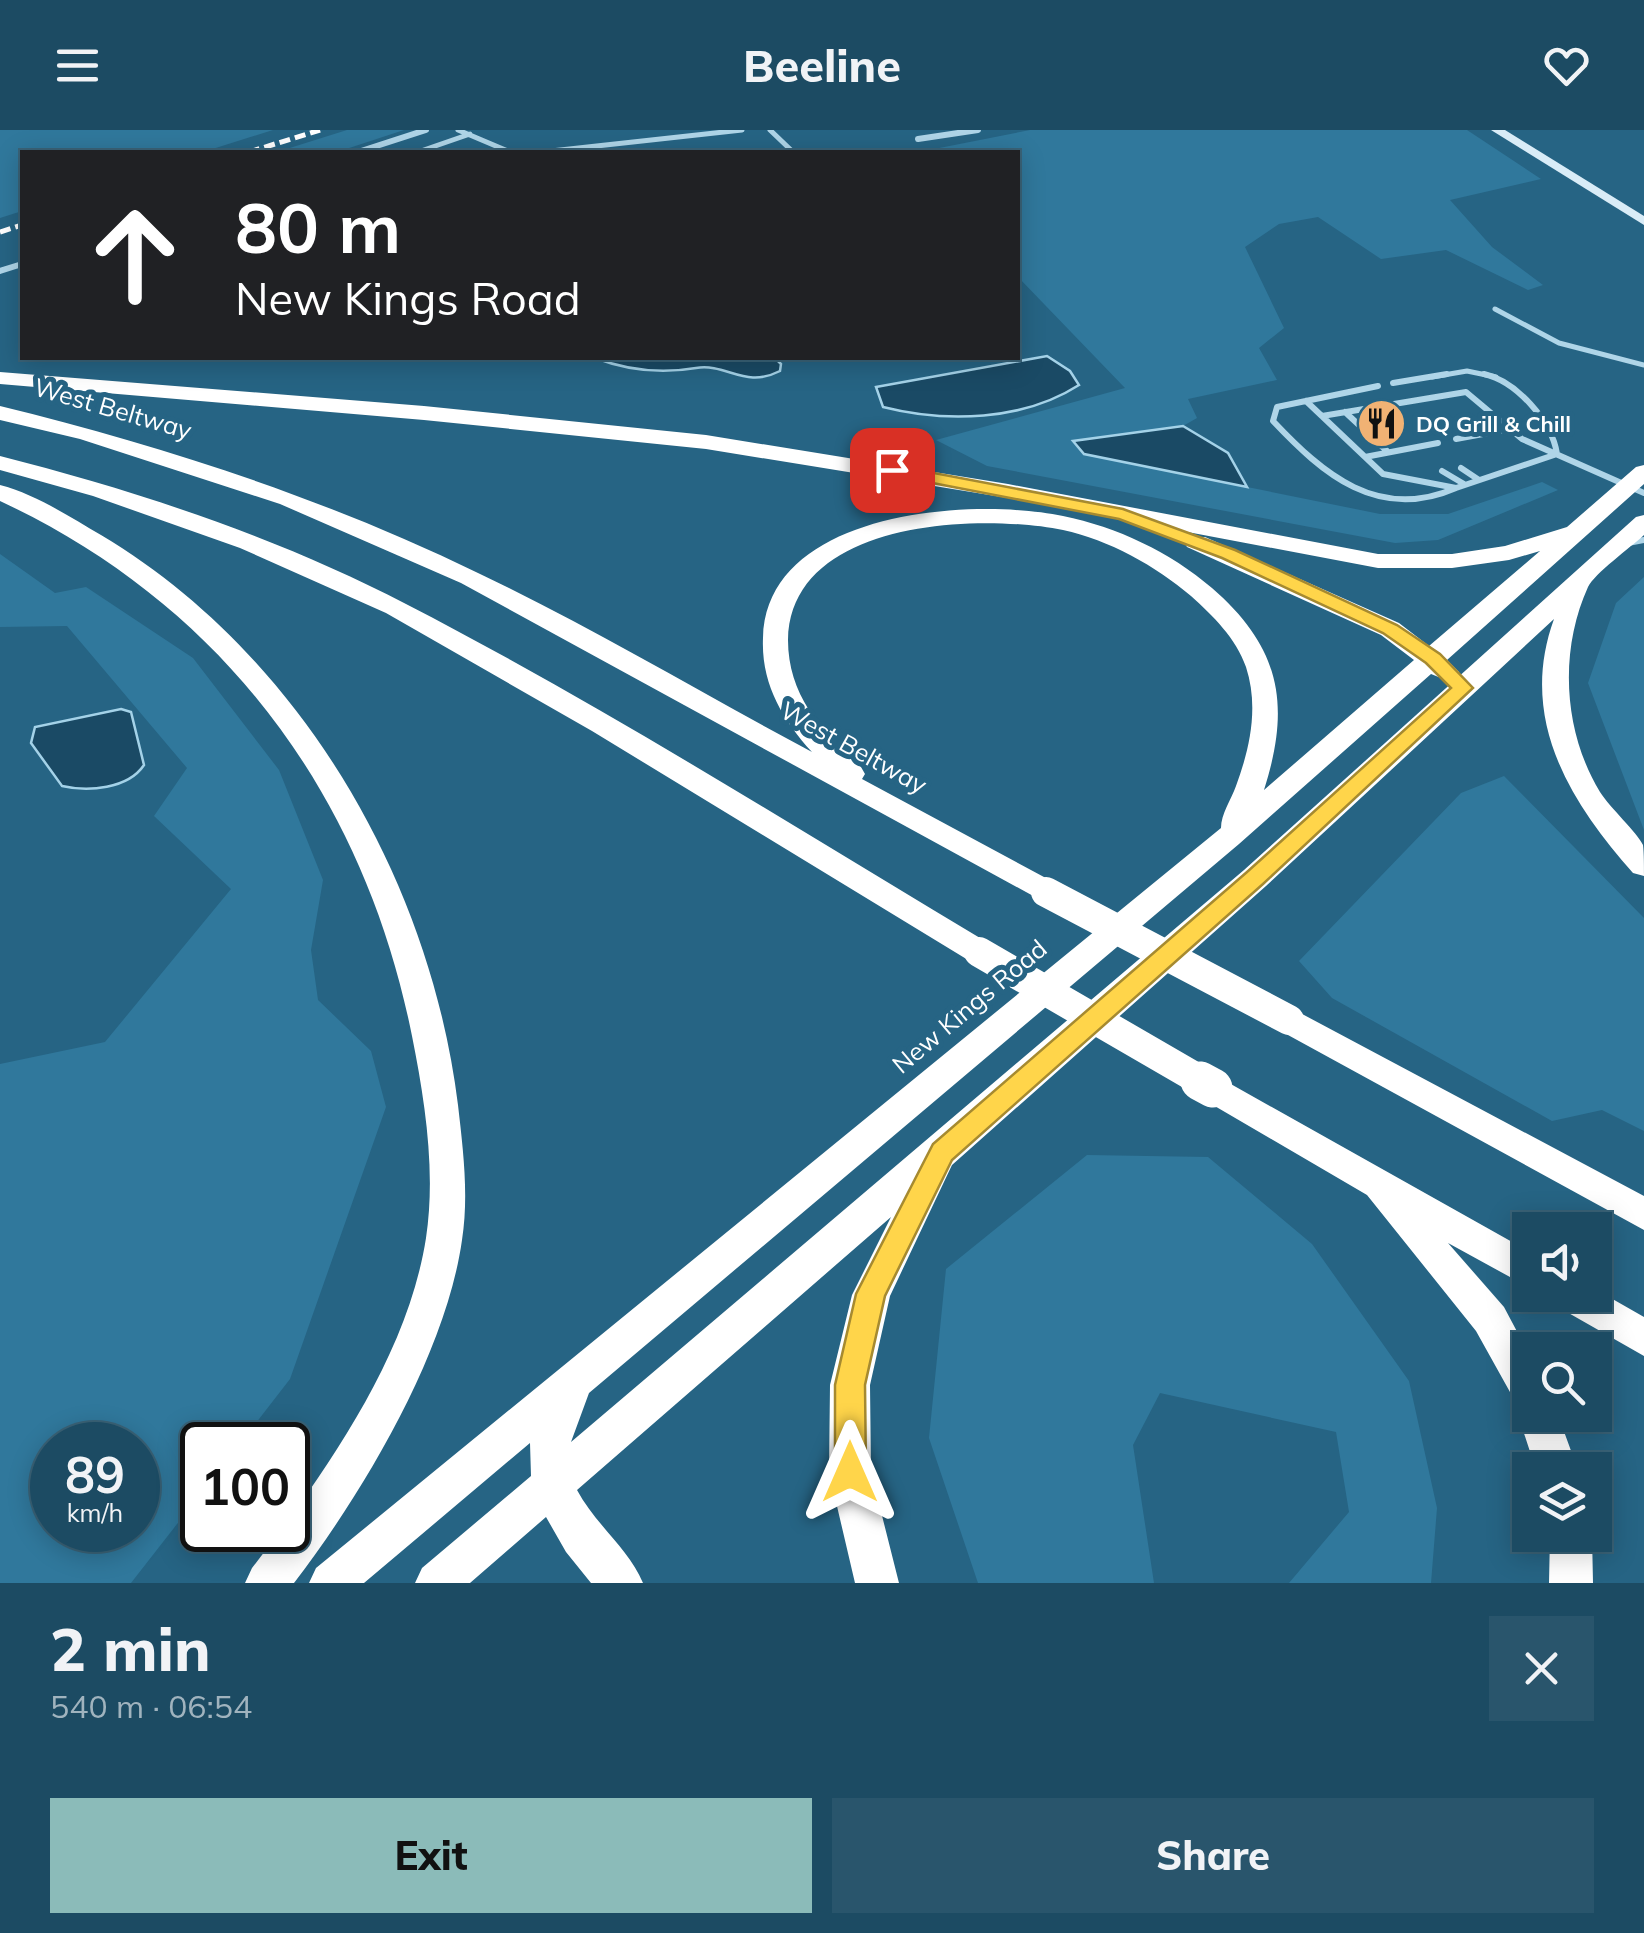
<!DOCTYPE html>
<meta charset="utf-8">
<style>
:root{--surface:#1c4b63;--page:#29556c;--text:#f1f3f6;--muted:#a0b3be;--line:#3a6378;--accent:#8bbbb9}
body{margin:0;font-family:Mulish,sans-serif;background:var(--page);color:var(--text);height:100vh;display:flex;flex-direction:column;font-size:38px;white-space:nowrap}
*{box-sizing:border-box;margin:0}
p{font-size:32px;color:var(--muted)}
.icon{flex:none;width:55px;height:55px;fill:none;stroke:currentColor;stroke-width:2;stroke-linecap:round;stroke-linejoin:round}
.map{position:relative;height:1453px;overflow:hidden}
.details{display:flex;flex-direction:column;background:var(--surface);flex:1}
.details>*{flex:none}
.top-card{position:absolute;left:20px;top:20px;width:1000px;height:210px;border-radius:0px;box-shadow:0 5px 25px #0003,0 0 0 2px var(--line);background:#202124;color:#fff;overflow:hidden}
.tools{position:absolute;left:1512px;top:1082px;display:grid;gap:20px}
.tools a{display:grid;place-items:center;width:100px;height:100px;border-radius:0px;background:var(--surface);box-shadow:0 5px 25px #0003,0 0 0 2px var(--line);font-size:50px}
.speed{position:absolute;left:30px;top:1292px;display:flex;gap:20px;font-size:50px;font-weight:700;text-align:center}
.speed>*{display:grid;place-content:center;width:130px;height:130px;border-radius:50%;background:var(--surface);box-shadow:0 5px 25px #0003,0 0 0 2px var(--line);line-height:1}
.speed small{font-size:25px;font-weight:400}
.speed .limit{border:5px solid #111;border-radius:15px;background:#fff;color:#111}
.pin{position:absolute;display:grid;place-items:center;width:85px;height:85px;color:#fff;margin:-42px;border-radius:20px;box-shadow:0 5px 15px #0006}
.me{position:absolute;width:110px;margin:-55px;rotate:0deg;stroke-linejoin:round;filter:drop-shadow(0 0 8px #0008)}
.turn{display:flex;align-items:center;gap:35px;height:210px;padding:0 50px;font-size:45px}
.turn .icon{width:130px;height:130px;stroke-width:2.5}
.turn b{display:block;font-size:70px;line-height:85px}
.round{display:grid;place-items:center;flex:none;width:105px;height:105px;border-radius:0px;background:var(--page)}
.headline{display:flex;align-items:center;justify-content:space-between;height:170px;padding:0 50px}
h1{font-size:60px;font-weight:800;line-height:75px}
.primary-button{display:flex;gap:20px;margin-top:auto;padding:20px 50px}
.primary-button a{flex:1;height:115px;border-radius:0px;background:var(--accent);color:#111;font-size:40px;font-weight:800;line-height:115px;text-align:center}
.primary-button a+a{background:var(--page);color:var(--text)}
header{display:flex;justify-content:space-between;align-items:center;height:130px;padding:0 50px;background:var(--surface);font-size:45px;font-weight:800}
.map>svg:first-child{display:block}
.green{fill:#30789c;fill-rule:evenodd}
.water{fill:#1a4a65;stroke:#a4d2e8;stroke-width:2.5}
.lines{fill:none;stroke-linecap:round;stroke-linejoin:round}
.lane-far1{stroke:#afd5e8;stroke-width:5}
.lane{stroke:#afd5e8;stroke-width:6}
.street{stroke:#afd5e8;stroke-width:6}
.secondary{fill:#d9ecf7;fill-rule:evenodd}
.highway{fill:#fff;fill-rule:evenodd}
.rail{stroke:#fff;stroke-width:5;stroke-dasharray:11 5;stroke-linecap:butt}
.highway-bridge-far1{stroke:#fff;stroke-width:30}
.highway-bridge{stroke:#fff;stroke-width:39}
.route{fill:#ffd54a;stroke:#a68a30;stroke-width:2.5}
.labels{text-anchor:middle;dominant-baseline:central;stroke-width:10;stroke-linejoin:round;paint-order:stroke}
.far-poi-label{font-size:22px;font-weight:bold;fill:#fff;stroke:#266484;text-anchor:start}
.street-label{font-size:25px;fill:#fff;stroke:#266484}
</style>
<header><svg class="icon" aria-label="menu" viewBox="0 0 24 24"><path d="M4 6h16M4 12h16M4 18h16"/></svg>Beeline<svg class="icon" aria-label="heart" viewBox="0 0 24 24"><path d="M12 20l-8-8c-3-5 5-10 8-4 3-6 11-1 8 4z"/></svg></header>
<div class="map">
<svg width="1644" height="1453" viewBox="0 0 1644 1453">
<rect width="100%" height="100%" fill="#266484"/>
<path class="green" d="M0,0H273L203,22H22V81L0,88Z
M347,0H404L337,22H277Z
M1030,0H1467L1541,49L1450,70L1492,117L1543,155L1528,160L1446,120L1381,129L1318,87L1279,94L1245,117L1284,198L1259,218L1277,250L1188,269L1197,288L1183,296L1074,311L1084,324L1380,384H1448L1542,352L1558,360L1438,410L1395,413L987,336L936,310L1125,258L1018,147V22H919Z
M0,424L55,463L86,457L193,528L279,640L323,750L311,820L318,870L371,921L386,977L290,1249L239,1315H202V1362L131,1453H0V934L105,912L231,759L154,686L187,638L67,496L0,497ZM138,1315V1400H52V1315Z
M1644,447V700L1588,553L1616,473Z
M1504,646L1644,788V1001L1602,980L1552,991L1332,868L1299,831L1461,663Z
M1087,1025L1208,1027L1312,1114L1409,1251L1437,1378L1431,1453H1289L1349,1382L1336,1302L1160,1263L1133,1315L1154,1453H978L929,1308L946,1139Z"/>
<path class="water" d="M1047,226L1070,241L1079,255C1023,291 946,293 883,277L876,257Z
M595,228H775L781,234L780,241C745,259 727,233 696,238C661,244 629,241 595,228Z
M1183,296L1228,323L1247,357L1084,324L1073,311Z
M121,579L131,582L144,635C128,659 88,662 62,656L31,613L35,597Z"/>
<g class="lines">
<path class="lane-far1" d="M458,0L510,22
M770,0L793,22
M418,22L470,4
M542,22L742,0
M1495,179L1559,213L1644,235
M1432,247L1467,241L1496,247"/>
<path class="lane" d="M1484,244C1516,251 1552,291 1557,324
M1393,253L1447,244
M1378,256L1277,277L1273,291C1323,344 1378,392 1456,358
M1306,271L1383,344L1456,358L1557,324
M1345,282L1388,322
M1322,286L1466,262L1522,309L1644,363
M1456,309L1510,299
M1365,327L1438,313
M1461,338L1479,350
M1442,341L1464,354
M1628,413L1644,410"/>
<path class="street" d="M918,9L978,0
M358,22L426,0
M0,141L22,134"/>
<path class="secondary" d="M1491,0H1505L1644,86V95Z"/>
<path class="highway" d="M0,242L424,276L706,305L1008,354L1378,424H1452L1505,416L1567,397L1636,337L1644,335V354L1447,530L1459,542L1455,548L1446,550L1431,544L1239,714L589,1263L571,1312L1244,740L1636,387L1644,385V405C1631,417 1594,444 1588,457C1559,521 1563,601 1600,662C1610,678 1637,702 1643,715C1644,723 1644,737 1644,746L1633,743C1569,671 1518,588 1554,489L1266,756L952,1035L890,1166L870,1255L871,1342L899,1453H855L829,1342L830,1255L852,1165L891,1087L577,1360C595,1394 629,1419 643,1453H591L566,1422L546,1387L470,1453H415L422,1438L531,1346L530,1313L364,1453H309L316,1438L1221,698C1221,684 1231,670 1236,656C1250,618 1259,577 1246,537C1236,508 1213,486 1191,466C1156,436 1109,410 1063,400C977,383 790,390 788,510C788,565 822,603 861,637L865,644L862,649L1057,754L1061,762L1057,770L1046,773L461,453L280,374L80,309L0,290V276C164,316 326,369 478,443C592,497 701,563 812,622C782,589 761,553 763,508C766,381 971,367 1063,386C1117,397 1170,422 1212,458C1281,518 1291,575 1264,660L1414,530L1381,505L1187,417L1184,412L1187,407H1205L1399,493L1429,516L1540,421L1509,430L1452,438H1378L1008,368L706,319L424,290L0,254Z
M0,326C138,361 279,408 406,474C606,577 797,699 990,814L995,822L990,830L979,834L968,830L592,601L386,483L240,418L93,366L0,340Z
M0,355C35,364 70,387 101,405C299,523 430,748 458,975C463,1019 469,1065 462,1110C446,1224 363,1363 294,1453H245L252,1438L281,1400H288V1391C347,1309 410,1211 426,1108C436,1042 425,971 412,906C364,665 223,475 0,371Z
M1289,877L1644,1066V1100L1277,899L1273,890L1277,881Z
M1213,944L1530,1122V1158L1448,1113L1504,1177L1530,1226V1285H1558L1578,1340H1536L1518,1285L1520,1280L1476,1201L1367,1065L1201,968L1196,958L1201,948Z
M1595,1159L1644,1187V1226L1558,1177L1552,1165H1595Z
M1550,1405H1592L1593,1453H1549Z"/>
<path class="rail" d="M249,22L320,0
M0,102L22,95"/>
<path class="highway-bridge-far1" d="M1046,762L1289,890
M979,822L1205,953"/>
<path class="highway-bridge" d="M1200,951L1213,958"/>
</g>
<path class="route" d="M892,335L1123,379L1235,420L1397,495L1440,524L1473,558L1263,754L952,1030L885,1166L865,1255L866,1342L861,1353L850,1358L839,1353L835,1342V1255L856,1164L933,1014L1247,742L1451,558L1426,533L1383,503L1222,428L1119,389L886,344L883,340Z"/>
<defs>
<symbol id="restaurant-disc" viewBox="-11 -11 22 22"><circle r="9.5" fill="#f1b274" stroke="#266484"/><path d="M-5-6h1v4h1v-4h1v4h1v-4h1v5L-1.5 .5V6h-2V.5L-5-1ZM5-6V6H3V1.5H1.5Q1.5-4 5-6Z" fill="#111"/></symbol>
</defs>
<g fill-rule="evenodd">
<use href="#restaurant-disc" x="1354" y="266" width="55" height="55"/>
</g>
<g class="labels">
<g class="far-poi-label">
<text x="1416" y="294">DQ Grill &amp; Chill</text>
</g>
<g class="street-label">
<text transform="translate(113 278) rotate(16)">West Beltway</text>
<text transform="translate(854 617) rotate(29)">West Beltway</text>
<text transform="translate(969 876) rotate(-40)">New Kings Road</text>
</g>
</g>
</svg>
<div class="tools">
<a><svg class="icon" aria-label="sound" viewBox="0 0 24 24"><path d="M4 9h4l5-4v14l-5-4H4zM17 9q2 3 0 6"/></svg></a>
<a><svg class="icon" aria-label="search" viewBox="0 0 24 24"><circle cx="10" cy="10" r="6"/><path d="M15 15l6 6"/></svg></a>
<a><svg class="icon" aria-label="layers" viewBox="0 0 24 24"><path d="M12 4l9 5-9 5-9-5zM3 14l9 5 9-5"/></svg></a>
</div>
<div class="speed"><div>89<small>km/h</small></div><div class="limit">100</div></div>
<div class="pin" style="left:892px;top:340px;background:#d93025"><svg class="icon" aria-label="arrive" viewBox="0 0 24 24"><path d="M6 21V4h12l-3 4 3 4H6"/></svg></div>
<svg class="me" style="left:850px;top:1342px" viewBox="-20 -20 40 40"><path d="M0-17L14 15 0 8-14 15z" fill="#ffd54a" stroke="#fff" stroke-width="4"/></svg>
<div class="top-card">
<div class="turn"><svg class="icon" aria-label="ahead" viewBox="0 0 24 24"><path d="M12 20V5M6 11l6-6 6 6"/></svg><div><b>80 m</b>New Kings Road</div></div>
</div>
</div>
<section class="details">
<div class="headline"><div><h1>2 min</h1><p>540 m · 06:54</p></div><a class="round"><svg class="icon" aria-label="close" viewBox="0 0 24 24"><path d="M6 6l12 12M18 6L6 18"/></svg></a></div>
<div class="primary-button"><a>Exit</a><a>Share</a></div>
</section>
